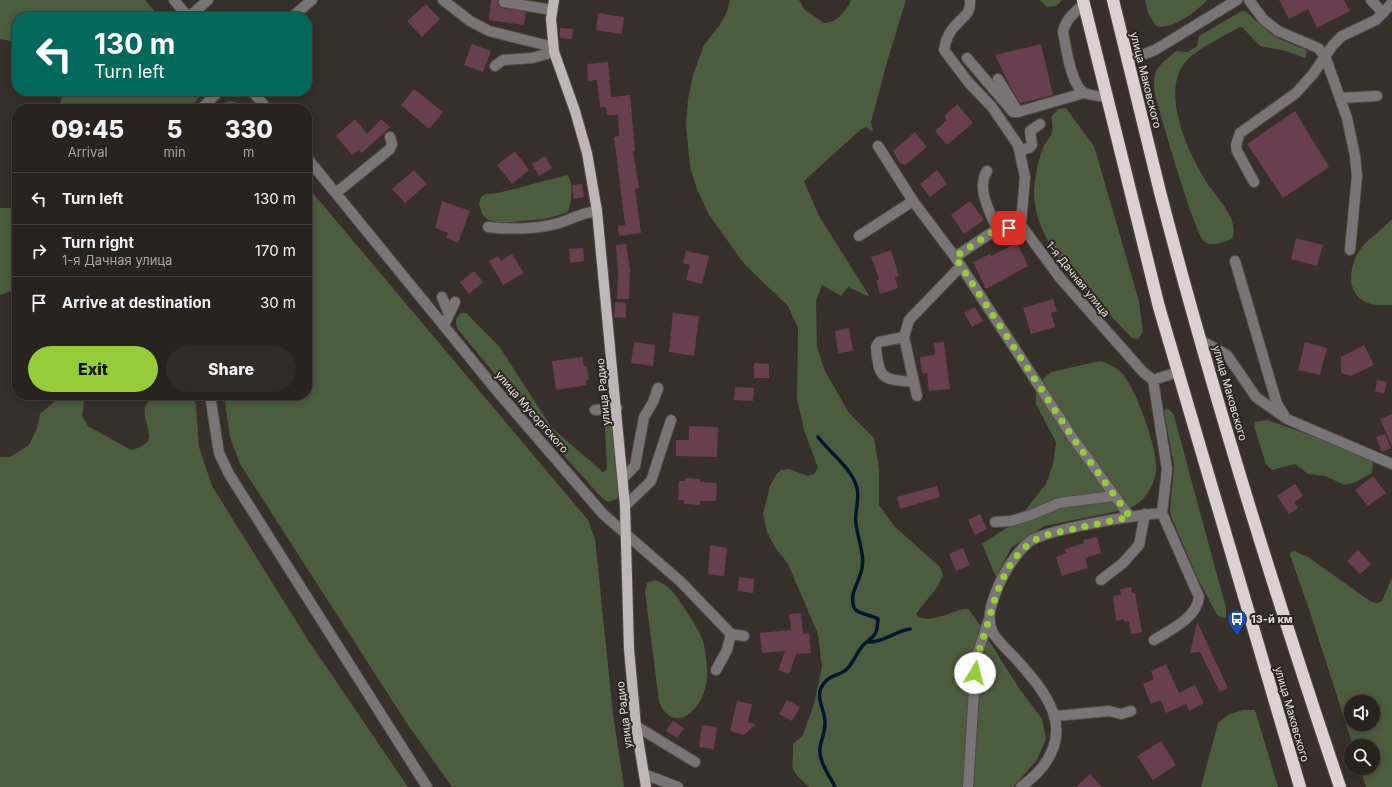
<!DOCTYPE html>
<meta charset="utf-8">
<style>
:root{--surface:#292320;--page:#312b29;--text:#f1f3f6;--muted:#a5a4a5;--line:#45403e;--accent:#96cc39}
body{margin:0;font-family:Inter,sans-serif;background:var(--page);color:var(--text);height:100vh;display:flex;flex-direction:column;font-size:15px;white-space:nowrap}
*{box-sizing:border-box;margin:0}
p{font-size:13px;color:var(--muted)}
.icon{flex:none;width:22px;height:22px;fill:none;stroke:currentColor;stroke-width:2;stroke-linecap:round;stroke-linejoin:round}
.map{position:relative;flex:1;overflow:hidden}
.sheet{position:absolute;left:12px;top:104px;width:300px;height:296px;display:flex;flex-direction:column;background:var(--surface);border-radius:16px;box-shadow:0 2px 10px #0003,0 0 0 1px var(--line)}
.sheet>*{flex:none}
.hud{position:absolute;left:12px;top:12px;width:300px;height:84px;border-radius:16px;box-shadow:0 2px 10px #0003,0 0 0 1px var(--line);background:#00695c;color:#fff;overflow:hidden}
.controls{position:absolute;left:1344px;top:695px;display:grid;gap:8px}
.controls a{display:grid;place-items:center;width:36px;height:36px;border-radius:50%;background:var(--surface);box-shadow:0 2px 10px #0003,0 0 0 1px var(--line);font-size:20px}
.pin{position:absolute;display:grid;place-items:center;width:34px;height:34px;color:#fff;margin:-17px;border-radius:8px;box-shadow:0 2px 6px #0006}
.me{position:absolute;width:44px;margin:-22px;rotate:8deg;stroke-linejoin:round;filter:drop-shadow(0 0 3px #0008)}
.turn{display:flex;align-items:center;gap:14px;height:84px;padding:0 16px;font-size:18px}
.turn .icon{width:52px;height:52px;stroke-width:2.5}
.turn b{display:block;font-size:28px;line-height:34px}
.eta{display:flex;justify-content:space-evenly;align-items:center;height:68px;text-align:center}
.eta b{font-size:24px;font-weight:800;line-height:28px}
.action{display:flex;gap:8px;margin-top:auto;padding:8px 16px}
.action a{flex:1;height:46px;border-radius:24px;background:var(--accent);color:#111;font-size:16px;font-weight:800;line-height:46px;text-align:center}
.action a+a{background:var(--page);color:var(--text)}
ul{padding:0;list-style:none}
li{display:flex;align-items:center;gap:12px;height:52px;padding:0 16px;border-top:1px solid var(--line)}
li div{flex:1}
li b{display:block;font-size:15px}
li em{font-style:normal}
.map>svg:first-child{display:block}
.green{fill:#4c5c3f;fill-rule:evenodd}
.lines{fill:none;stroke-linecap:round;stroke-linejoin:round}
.stream{stroke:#01192c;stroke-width:3.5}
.building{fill:#673f4f}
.minor-casing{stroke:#534b47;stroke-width:12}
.major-casing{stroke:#534b47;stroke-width:12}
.highway-casing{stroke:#534b47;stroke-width:14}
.minor{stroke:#797475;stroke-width:10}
.major{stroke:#c0b6b8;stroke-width:10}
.highway{stroke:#ddd0d3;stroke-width:12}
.route{stroke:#96cc39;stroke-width:7;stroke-dasharray:0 12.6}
.labels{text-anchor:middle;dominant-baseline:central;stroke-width:4;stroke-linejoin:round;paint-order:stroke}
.street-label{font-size:11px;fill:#e5e0dd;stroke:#2d2521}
.poi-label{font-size:11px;font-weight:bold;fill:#e5e0dd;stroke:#2d2521;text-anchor:start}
</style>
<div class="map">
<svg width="1392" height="787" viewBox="0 0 1392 787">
<rect width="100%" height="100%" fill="#372f2a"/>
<path class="green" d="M0,0H145L159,17H17V42L0,39Z
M730,0H799L805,10L824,23C837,23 846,11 851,0H906L887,62L871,122L873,132L866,127L860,130L804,181L819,216L870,297L848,287L841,296L822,285L816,301L817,347L825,371L849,413L874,438L879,469V505L894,526L940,567L943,575L938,586L916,614C925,626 951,612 963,609H969C973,618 981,623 984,633L1019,688L1042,719L1046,739L1037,760L1013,787H809C786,765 794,772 793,744L803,735L814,704L822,667L818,634L788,564L775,547L767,532L763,514L770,486L776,475L781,470L789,469L808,476L814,474L818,468L804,430L797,399L798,328L788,306L745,265L709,215L697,189L690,167L686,126L688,99L693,75L704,45L719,26L727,12Z
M1040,0H1062L1056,6L1047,7Z
M1145,0H1207C1198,11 1170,31 1156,26L1148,13Z
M1245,11L1275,37L1306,50L1307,52L1305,58L1286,51L1260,46L1242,27H1240C1227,34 1198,49 1188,59C1158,89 1188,152 1206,181C1216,199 1240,217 1232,239C1224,242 1213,247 1205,242C1194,234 1161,115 1155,95C1152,68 1157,68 1176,51L1188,52L1197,46L1199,36L1240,12Z
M63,91H205L188,109H61L60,105Z
M230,101L236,102L242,109H219L224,103Z
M1066,108L1094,146L1139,301L1143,332L1138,339L1132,338L1128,334C1092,295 1032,247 1034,189C1035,175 1038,161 1043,148C1045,142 1051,138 1052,132C1053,127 1052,121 1051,117L1058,109Z
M567,175C574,182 572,203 568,212L545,219L501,223L488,220L482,214L479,204L481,197L485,194L498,193Z
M307,186L588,520L595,539L613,714L624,787H452L406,722L240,464L230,437L224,395H307Z
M0,208H17V289L0,295Z
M1392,219V305C1383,305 1373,306 1365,302C1345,292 1350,266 1359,251C1367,239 1382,230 1392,219Z
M461,313H466L499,346L552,428L603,472L607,469L605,427L608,424L613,428L620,492L617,499L608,502L602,498L539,428L457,328C455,322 456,317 461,313Z
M1100,361C1107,363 1116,367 1121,372C1136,388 1159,451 1156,472C1153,489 1144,502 1128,509L1044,526L1011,548L996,577L982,544L1017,521L1046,484L1053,464L1056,442L1036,404V393L1044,378L1051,372Z
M62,395H85L82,416L88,426L131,450C164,442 141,426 145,407C147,403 151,398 155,395H192L196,405L199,447L212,486L308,640L408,787H0V457H10L29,445L37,428L40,414Z
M1167,408L1172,412L1174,416L1226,608V618L1220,617L1216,613L1197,577L1171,516L1170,510L1174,466L1164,411Z
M1267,420L1339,445L1373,460L1372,473L1356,482L1345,485L1325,476L1308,474L1295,464L1272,470L1266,464L1254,426L1255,422Z
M1294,551L1308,557L1370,601L1377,603L1382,601L1392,578V787H1366L1360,768H1373V746H1353L1309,609L1290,555L1291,552ZM1351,702H1373V724H1351Z
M655,580C670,585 677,597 685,609C693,622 703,635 705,650C707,663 709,679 704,692C696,716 672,732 659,702L645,591L647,583Z
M1243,710H1255L1278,787H1201L1218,723L1228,715Z"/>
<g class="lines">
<path class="stream" d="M818,437C830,453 852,468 857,488C860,501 854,512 856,524C858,540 866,557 861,572C858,584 849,595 854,607C857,615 871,614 878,619C877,642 870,635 860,649C856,655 853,663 847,669C838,677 826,675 821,688C816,700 826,712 825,724C825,732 821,740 820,748C818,761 830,776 835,787
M869,642C885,642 895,631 910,629"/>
</g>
<path class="building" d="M491,0H498V5L503,8L526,12L524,25L489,20Z
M1279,0H1344L1350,11L1317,28L1308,9L1289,19Z
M426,4L440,19L422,37L407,21Z
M598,13L624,17L622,34L596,30Z
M560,28L573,29L572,39L560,38Z
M472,44L491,51L483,72L464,65Z
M1041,44L1053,95L1020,103L1010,86L995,55Z
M608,62L611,97L630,95L635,151H633L639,188L635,189L641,233L619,236L618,226L625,225L614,137L619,136L618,115H607L606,107H600L597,80L588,81L587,64Z
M414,89L443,112L429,129L401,105Z
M957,104L973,123L947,145L935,131L947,120L944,116Z
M1295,111L1329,167L1283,198L1247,144Z
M355,119L367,134L381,119L390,127L362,153L359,150L352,155L336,136Z
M915,132L927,147L905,165L900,163L893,151Z
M515,151L529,170L512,184L497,165Z
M545,156L552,168L539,176L532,164Z
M414,170L427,184L405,203L392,189Z
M937,170L947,184L930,197L920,184Z
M582,184L584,197L574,199L572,185Z
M442,201L470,211L458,243L446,238L448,233L435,228Z
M970,201L984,220L964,234L951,215Z
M1296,238L1323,245L1317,266L1291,259Z
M1017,243L1028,266L986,289L973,262L990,254L991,256Z
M626,244L630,269L629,299H617L618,273L616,245Z
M583,248L584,261L570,263L569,249Z
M891,250L899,276L895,277L898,288L880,294L876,280L879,279L871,257Z
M686,251L709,256L702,284L686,280L690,265L683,263Z
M512,254L524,273L503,285L489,261L498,256L501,261Z
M474,271L483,282L469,294L460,282Z
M1053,299L1057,311L1051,313L1055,327L1031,334L1023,308Z
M615,302L626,303V318L614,317Z
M975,307L983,321L972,327L964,313Z
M673,313L699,316L694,356L669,352Z
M849,328L853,351L838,353L835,331Z
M634,342L655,345L653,366L631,363Z
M944,342L950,389L929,391L927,373L922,374L920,357L935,355L934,343Z
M1305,342L1327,348L1320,375L1298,370Z
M1364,345L1374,365L1351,376L1341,373V357Z
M582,357L584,366H587L589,380H586V385L556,390L552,361Z
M754,363L769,364V378H754Z
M1377,380L1387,382L1384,394L1375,391Z
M735,387L754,388L753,401L734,400Z
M1392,414V446L1380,419Z
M689,426L718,427L717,457L676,456V440H689Z
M1385,434L1391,448L1382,452L1376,437Z
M1373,476L1386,493L1368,506L1355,490Z
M685,478L700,479V482L717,483L716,501H700V505L684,504V500H678L679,481H685Z
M1295,484L1303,496L1294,502L1298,508L1289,514L1277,496Z
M937,486L940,497L900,509L897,497Z
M980,514L987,529L975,535L968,520Z
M1097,537L1101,553L1085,558L1088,568L1062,576L1056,557L1066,553L1065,549L1084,543L1083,540Z
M710,545L727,548L724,576L708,574Z
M963,548L970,565L956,571L949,554Z
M1358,550L1371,564L1360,574L1347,561Z
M739,577L754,579L753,593L738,591Z
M1131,587L1132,593H1135L1142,632L1131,634L1129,621L1124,622V619L1116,621L1113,596L1121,595L1120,589Z
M801,613L803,634L809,633L811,653L796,654L789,674L778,670L785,651L762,653L760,633L791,630L789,614Z
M1197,622L1228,688L1220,692L1200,652L1190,653Z
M1166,664L1179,693L1195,685L1204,703L1189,711L1186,704L1166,713L1161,700L1151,704L1143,684L1154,679L1151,671Z
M787,700L800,707L792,721L779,714Z
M737,701L752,704L748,722L756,724L744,735L730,731Z
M673,721L684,728L677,738L666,731Z
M702,725L717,727L714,749L699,747Z
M1161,741L1176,765L1153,780L1137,756Z
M1090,774L1102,787H1076Z"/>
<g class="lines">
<defs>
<path id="minor" d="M174,0L188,17
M443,0L470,21L489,31L553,47
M970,0C971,13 965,15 957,24C950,30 945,41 944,50L969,83L992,107L1018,145L1025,177L1021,225
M1249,0L1263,19L1278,31L1318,48L1325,56L1347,118L1355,156L1357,176L1350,250
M1371,0L1383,13
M504,2L552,10
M1084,4C1075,12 1065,20 1063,32C1066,47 1071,87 1085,93C1092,96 1100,96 1107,97
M189,17L208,0
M292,17L312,0
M967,58L1013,112H1018L1084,93
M1128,60L1155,50L1237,0
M495,66L503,60L532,58L554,52
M998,79L1017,110
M252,91L267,109
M1340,98L1377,96
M201,109L219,91
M878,146L913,201L955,257L1073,438L1130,517
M1020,150L1029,148L1032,145L1030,131L1040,124
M307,158L497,391L603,514L681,582L731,634L727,650L716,670
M987,171C976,189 990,212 997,229
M1254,182L1237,151L1236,145L1240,133L1296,93L1313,74L1333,45L1342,36L1376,20L1392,3
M336,193L390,149L392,144L390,137
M488,227C509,230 542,229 562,222C574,218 584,212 597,211
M859,236L913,201
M955,257L997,229L1021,225L1060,278L1143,372L1153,380L1178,372
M1235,261L1277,404L1284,415
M442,297L449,314
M444,325L455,302
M904,337L879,342L876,347C879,380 882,379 914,382
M1202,341L1227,355L1256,397L1287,419L1392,464
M1153,380L1167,469L1162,513L1199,597C1197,618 1170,630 1154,640
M210,395L219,453L229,474L427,787
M917,396L904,337L909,320L961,266
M595,410L617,408
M623,478L635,466L644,417L653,402L658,388
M625,506L651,481L671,420
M995,522L1011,521L1031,515L1059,503L1114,496
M1101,580L1123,563L1139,545L1145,514
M731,634L744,636
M1056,716L1109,711L1121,714L1131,711
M636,726L695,762
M644,774L678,787
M968,787L976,658L989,619
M1021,787C1027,782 1034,777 1039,771C1076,729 1047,694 1017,660C1010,652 999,643 993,633C986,619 991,605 996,592C1002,575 1015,554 1029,542C1046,529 1137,515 1162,513"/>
<path id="major" d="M554,0L551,19L554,52L575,111L587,153L597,211L625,506L629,649L636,726L646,787"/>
<path id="highway" d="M1083,0L1159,307L1300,787
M1113,0C1129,64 1144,128 1160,192C1212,393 1274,591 1340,787"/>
</defs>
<use href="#minor" class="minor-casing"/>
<use href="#major" class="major-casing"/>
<use href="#highway" class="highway-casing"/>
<use href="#minor" class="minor"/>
<use href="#major" class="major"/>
<use href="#highway" class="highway"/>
</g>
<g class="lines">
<path class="route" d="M975,673C976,654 984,637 989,619C998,586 1010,549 1045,535L1130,517L1073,438L955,257L997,229L1009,228"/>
</g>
<defs>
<symbol id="bus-pin" viewBox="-11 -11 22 30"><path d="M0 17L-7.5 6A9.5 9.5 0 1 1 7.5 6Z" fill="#1a4fb4" stroke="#2d2521"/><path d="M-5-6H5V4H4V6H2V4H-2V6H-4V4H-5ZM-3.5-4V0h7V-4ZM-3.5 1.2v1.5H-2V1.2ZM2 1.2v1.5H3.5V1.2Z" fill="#fff"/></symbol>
</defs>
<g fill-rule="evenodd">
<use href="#bus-pin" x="1226" y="608" width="22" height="30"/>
</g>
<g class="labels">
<g class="street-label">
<text transform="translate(1146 80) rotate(76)">улица Маковского</text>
<text transform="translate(1078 279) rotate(51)">1-я Дачная улица</text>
<text transform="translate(603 392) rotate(-95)">улица Радио</text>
<text transform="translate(1230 393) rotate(74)">улица Маковского</text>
<text transform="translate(532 412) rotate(49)">улица Мусоргского</text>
<text transform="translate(1292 714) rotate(74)">улица Маковского</text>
<text transform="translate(624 715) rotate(-97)">улица Радио</text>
</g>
<g class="poi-label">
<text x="1251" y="619">13-й км</text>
</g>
</g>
</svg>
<div class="controls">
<a><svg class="icon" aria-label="sound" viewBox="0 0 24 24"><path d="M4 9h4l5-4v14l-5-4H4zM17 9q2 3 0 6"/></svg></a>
<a><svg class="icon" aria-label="search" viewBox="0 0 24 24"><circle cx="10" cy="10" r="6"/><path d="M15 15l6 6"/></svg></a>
</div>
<div class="pin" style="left:1009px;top:228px;background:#d93025"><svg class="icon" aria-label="arrive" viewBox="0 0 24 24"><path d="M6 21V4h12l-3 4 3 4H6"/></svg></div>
<svg class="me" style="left:975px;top:673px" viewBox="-20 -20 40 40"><circle r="19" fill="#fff"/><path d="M0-13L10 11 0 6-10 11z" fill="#96cc39"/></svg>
<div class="hud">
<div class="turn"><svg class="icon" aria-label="left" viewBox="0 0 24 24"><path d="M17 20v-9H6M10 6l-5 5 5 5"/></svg><div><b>130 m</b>Turn left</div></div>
</div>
<section class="sheet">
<div class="eta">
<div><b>09:45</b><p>Arrival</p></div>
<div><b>5</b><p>min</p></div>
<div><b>330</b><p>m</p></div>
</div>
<ul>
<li><svg class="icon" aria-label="left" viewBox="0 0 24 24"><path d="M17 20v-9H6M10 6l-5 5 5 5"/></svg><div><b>Turn left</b></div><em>130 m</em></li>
<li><svg class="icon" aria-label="right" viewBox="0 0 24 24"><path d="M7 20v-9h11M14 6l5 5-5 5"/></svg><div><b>Turn right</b><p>1-я Дачная улица</p></div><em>170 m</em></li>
<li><svg class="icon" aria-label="arrive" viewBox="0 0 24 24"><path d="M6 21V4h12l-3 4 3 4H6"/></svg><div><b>Arrive at destination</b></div><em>30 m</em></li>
</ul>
<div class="action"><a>Exit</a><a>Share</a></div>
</section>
</div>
